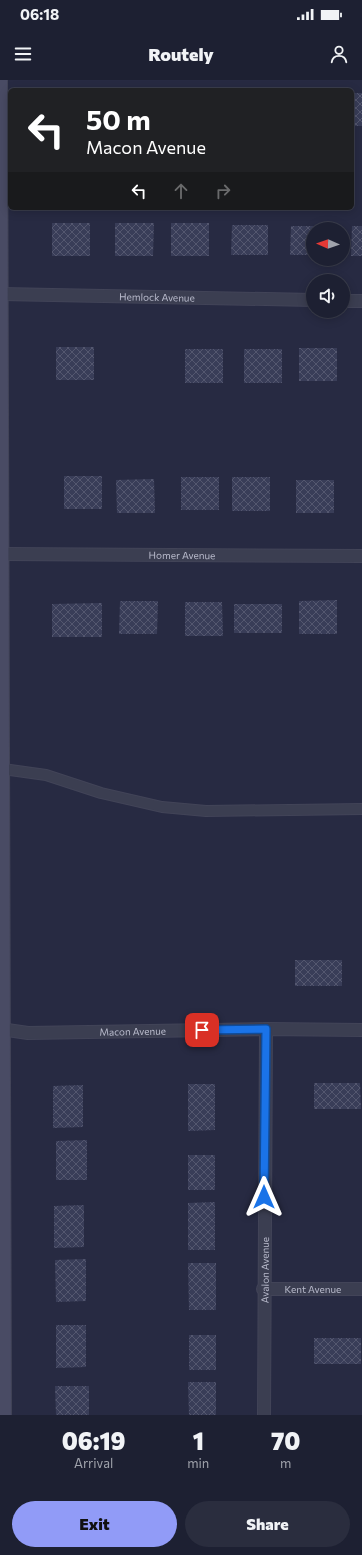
<!DOCTYPE html>
<style>
:root{--surface:#1d2032;--page:#2a2d3e;--text:#f1f3f6;--muted:#a0a3ac;--line:#3b3e4d;--accent:#919bf7}
body{margin:0;font-family:Commissioner,sans-serif;background:var(--page);color:var(--text);height:100vh;display:flex;flex-direction:column;font-size:15px;white-space:nowrap}
*{box-sizing:border-box;margin:0}
p{font-size:13px;color:var(--muted)}
.icon{flex:none;width:22px;height:22px;fill:none;stroke:currentColor;stroke-width:2;stroke-linecap:round;stroke-linejoin:round}
.map{position:relative;height:1335px;overflow:hidden}
.side{display:flex;flex-direction:column;background:var(--surface);flex:1}
.side>*{flex:none}
.hud{position:absolute;left:8px;top:8px;width:346px;height:122px;border-radius:6px;box-shadow:0 2px 10px #0003,0 0 0 1px var(--line);background:#202124;color:#fff;overflow:hidden}
.needle{width:26px;rotate:272deg}
.tools{position:absolute;left:306px;top:142px;display:grid;gap:8px}
.tools a{display:grid;place-items:center;width:44px;height:44px;border-radius:50%;background:var(--surface);box-shadow:0 2px 10px #0003,0 0 0 1px var(--line);font-size:20px}
.pin{position:absolute;display:grid;place-items:center;width:34px;height:34px;color:#fff;margin:-17px;border-radius:8px;box-shadow:0 2px 6px #0006}
.me{position:absolute;width:44px;margin:-22px;rotate:0deg;stroke-linejoin:round;filter:drop-shadow(0 0 3px #0008)}
.turn{display:flex;align-items:center;gap:14px;height:84px;padding:0 12px;font-size:18px}
.turn .icon{width:52px;height:52px;stroke-width:2.5}
.turn b{display:block;font-size:28px;line-height:34px}
.lanes{display:flex;align-items:center;height:38px;padding:0 12px;background:#0003;justify-content:center;gap:20px;direction:ltr}
.lanes .off{opacity:.35}
.eta{display:flex;justify-content:space-evenly;align-items:center;height:68px;text-align:center}
.eta b{font-size:24px;font-weight:800;line-height:28px}
.primary-button{display:flex;gap:8px;margin-top:auto;padding:8px 12px}
.primary-button a{flex:1;height:46px;border-radius:24px;background:var(--accent);color:#111;font-size:16px;font-weight:800;line-height:46px;text-align:center}
.primary-button a+a{background:var(--page);color:var(--text)}
.status{display:flex;justify-content:space-between;align-items:center;height:28px;padding:0 20px;background:var(--surface);direction:ltr}
.status svg{height:11px;fill:currentColor}
header{display:flex;justify-content:space-between;align-items:center;height:52px;padding:0 12px;background:var(--surface);font-size:18px;font-weight:800}
.map>svg:first-child{display:block}
.building{fill:url(#building-cross-hatch)}
.lines{fill:none;stroke-linecap:round;stroke-linejoin:round}
.lane-casing{stroke:#424458;stroke-width:12}
.street-casing{stroke:#424458;stroke-width:14}
.secondary-casing{stroke:#424458;stroke-width:14}
.lane{stroke:#3b3e51;stroke-width:10}
.street{stroke:#3b3e51;stroke-width:12}
.secondary{stroke:#494b64;stroke-width:12}
.route-casing{stroke:#114b97;stroke-width:10}
.route{stroke:#1a73e8;stroke-width:7}
.labels{text-anchor:middle;dominant-baseline:central;stroke-width:4;stroke-linejoin:round;paint-order:stroke}
.street-label{font-size:10px;fill:#b8bacb;stroke:#202237}
</style>
<div class="status"><b>06:18</b><svg viewBox="0 0 49 12"><path d="M0 12V9h3v3zM5 12V6h3v6zM10 12V3h3v9zM15 12V0h3v12zM26 1h20v11H26zM47 4h2v5h-2z"/></svg></div>
<header><svg class="icon" aria-label="menu" viewBox="0 0 24 24"><path d="M4 6h16M4 12h16M4 18h16"/></svg>Routely<svg class="icon" aria-label="person" viewBox="0 0 24 24"><circle cx="12" cy="8" r="4"/><path d="M4 21q1-7 8-7t8 7"/></svg></header>
<div class="map">
<svg width="362" height="1335" viewBox="0 0 362 1335">
<defs>
<pattern id="building-cross-hatch" width="8" height="8" patternUnits="userSpaceOnUse"><rect width="8" height="8" fill="#393d58"/><path d="M0 0l8 8M0 8l8-8" fill="none" stroke="#54576f"/></pattern>
</defs>
<rect width="100%" height="100%" fill="#272a42"/>
<path class="building" d="M352,13H362V46H352Z
M52,143H90V176H52Z
M115,143H154L153,176H115Z
M171,143H209V176H171Z
M232,145H268V175H231Z
M291,146H337V149H313V175H290Z
M352,146H362V176H351Z
M56,267H94V300H56Z
M299,268H337V301H299Z
M185,269H223V303H185Z
M244,269H282V303H244Z
M64,396H102V429H64Z
M181,397H219V430H181Z
M232,397H270V431H232Z
M154,399L155,433H117L116,400Z
M296,400H334V433H296Z
M337,520V554H299V521Z
M120,521H158L157,554H119Z
M185,522H222L223,556H185Z
M102,523V557H52V524Z
M234,524H282V553H234Z
M295,880H342V906H295Z
M314,1003H360L361,1029H314Z
M188,1004H215V1050L188,1051Z
M83,1005V1047L53,1048V1006Z
M87,1060V1100H56V1061Z
M188,1075H215V1110H188Z
M215,1122V1170H188V1123Z
M84,1125V1167L54,1168V1126Z
M86,1179V1221L56,1222L55,1180Z
M188,1183H216V1230H189Z
M56,1245H86V1287L56,1288Z
M189,1255H216V1290H189Z
M314,1258H361V1284H314Z
M188,1302H216V1335H189Z
M55,1306H89V1335H56Z"/>
<g class="lines">
<defs>
<path id="lane" d="M3,689L46,695L101,713L162,727L206,731L362,729"/>
<g id="street">
<path id="s1" d="M2,214L313,220"/>
<path d="M343,221H362"/>
<path id="s2" d="M2,474L362,476"/>
<path id="s3" d="M0,949L28,953L266,949L362,950"/>
<path id="s4" d="M263,1209H362"/>
<path id="s5" d="M264,1335L266,949"/>
</g>
<path id="secondary" d="M1,0L5,1335"/>
</defs>
<use href="#lane" class="lane-casing"/>
<use href="#street" class="street-casing"/>
<use href="#secondary" class="secondary-casing"/>
<use href="#lane" class="lane"/>
<use href="#street" class="street"/>
<use href="#secondary" class="secondary"/>
</g>
<g class="lines">
<defs>
<path id="route" d="M202,950L266,949L264,1117"/>
</defs>
<use href="#route" class="route-casing"/>
<use href="#route" class="route"/>
</g>
<g class="labels">
<g class="street-label">
<text stroke="none"><textPath href="#s1" startOffset="155">Hemlock Avenue</textPath></text>
<text stroke="none"><textPath href="#s2" startOffset="180">Homer Avenue</textPath></text>
<text stroke="none"><textPath href="#s3" startOffset="133">Macon Avenue</textPath></text>
<text stroke="none"><textPath href="#s5" startOffset="145">Avalon Avenue</textPath></text>
<text stroke="none"><textPath href="#s4" startOffset="50">Kent Avenue</textPath></text>
</g>
</g>
</svg>
<div class="tools">
<a><svg class="needle" viewBox="-14 -14 28 28"><path d="M0-13l5 13h-10z" fill="#e53935"/><path d="M0 13l5-13h-10z" fill="#a0a3ac"/></svg></a>
<a><svg class="icon" aria-label="sound" viewBox="0 0 24 24"><path d="M4 9h4l5-4v14l-5-4H4zM17 9q2 3 0 6"/></svg></a>
</div>
<div class="pin" style="left:202px;top:950px;background:#d93025"><svg class="icon" aria-label="arrive" viewBox="0 0 24 24"><path d="M6 21V4h12l-3 4 3 4H6"/></svg></div>
<svg class="me" style="left:264px;top:1117px" viewBox="-20 -20 40 40"><path d="M0-17L14 15 0 8-14 15z" fill="#1a73e8" stroke="#fff" stroke-width="4"/></svg>
<div class="hud">
<div class="turn"><svg class="icon" aria-label="left" viewBox="0 0 24 24"><path d="M17 20v-9H6M10 6l-5 5 5 5"/></svg><div><b>50 m</b>Macon Avenue</div></div>
<div class="lanes"><svg class="icon" aria-label="left" viewBox="0 0 24 24"><path d="M17 20v-9H6M10 6l-5 5 5 5"/></svg><svg class="icon off" aria-label="ahead" viewBox="0 0 24 24"><path d="M12 20V5M6 11l6-6 6 6"/></svg><svg class="icon off" aria-label="right" viewBox="0 0 24 24"><path d="M7 20v-9h11M14 6l5 5-5 5"/></svg></div>
</div>
</div>
<section class="side">
<div class="eta">
<div><b>06:19</b><p>Arrival</p></div>
<div><b>1</b><p>min</p></div>
<div><b>70</b><p>m</p></div>
</div>
<div class="primary-button"><a>Exit</a><a>Share</a></div>
</section>
